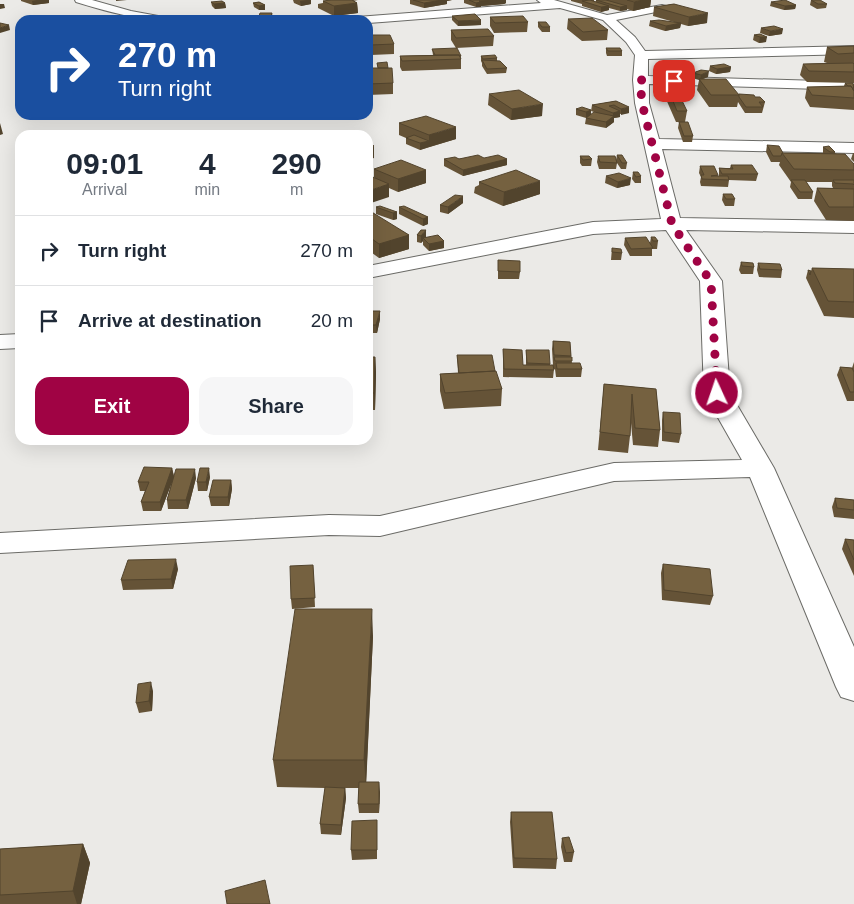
<!DOCTYPE html>
<style>
:root{--surface:#fff;--page:#f6f6f7;--text:#1f2937;--muted:#747a83;--line:#e0e1e3;--accent:#a00344}
body{margin:0;font-family:Arial,sans-serif;background:var(--page);color:var(--text);height:100vh;display:flex;flex-direction:column;font-size:19px;white-space:nowrap}
*{box-sizing:border-box;margin:0}
p{font-size:16px;color:var(--muted)}
.icon{flex:none;width:28px;height:28px;fill:none;stroke:currentColor;stroke-width:2;stroke-linecap:round;stroke-linejoin:round}
.map{position:relative;flex:1;overflow:hidden}
.drawer{position:absolute;left:15px;top:130px;width:358px;height:315px;display:flex;flex-direction:column;background:var(--surface);border-radius:15px;box-shadow:0 5px 20px #0002}
.drawer>*{flex:none}
.banner{position:absolute;left:15px;top:15px;width:358px;height:105px;border-radius:15px;box-shadow:0 5px 20px #0002;background:#1a4fa0;color:#fff;overflow:hidden}
.pin{position:absolute;display:grid;place-items:center;width:42px;height:42px;color:#fff;margin:-21px;border-radius:10px;box-shadow:0 2px 8px #0006}
.me{position:absolute;width:55px;margin:-28px;rotate:357deg;stroke-linejoin:round;filter:drop-shadow(0 0 4px #0008)}
.turn{display:flex;align-items:center;gap:18px;height:105px;padding:0 20px;font-size:22px}
.turn .icon{width:65px;height:65px;stroke-width:2.5}
.turn b{display:block;font-size:35px;line-height:42px}
.eta{display:flex;justify-content:space-evenly;align-items:center;height:85px;text-align:center}
.eta b{font-size:30px;font-weight:600;line-height:35px}
.action{display:flex;gap:10px;margin-top:auto;padding:10px 20px}
.action a{flex:1;height:58px;border-radius:15px;background:var(--accent);color:#fff;font-size:20px;font-weight:600;line-height:58px;text-align:center}
.action a+a{background:var(--page);color:var(--text)}
ul{padding:0;list-style:none}
li{display:flex;align-items:center;gap:15px;height:70px;padding:0 20px;border-top:1px solid var(--line)}
li div{flex:1}
li b{display:block;font-size:19px}
li em{font-style:normal}
.map>svg:first-child{display:block}
.lines{fill:none;stroke-linecap:round;stroke-linejoin:round}
.minor-casing{stroke:#6b6b67;stroke-width:2}
.minor{fill:#fff;fill-rule:evenodd}
.wall{fill:#655337}
.shaded-wall{fill:#52442d}
.building{fill:#756140;stroke:#52442d}
.route{stroke:#a00344;stroke-width:9;stroke-dasharray:0 16.2}
</style>
<div class="map">
<svg width="854" height="904" viewBox="0 0 854 904">
<rect width="100%" height="100%" fill="#ebeae7"/>
<g class="lines">
<defs>
<path id="minor" d="M75,0H92L131,11L169,18L171,20C136,20 109,12 76,2Z
M537,0H554L607,15L662,5L666,6L667,8L666,10L616,20L635,37L645,51L854,46V54L648,59V76L854,82V90L649,84V103L659,139L854,143V153L662,149L680,218L854,221V233L686,230L722,281L730,393L774,468L854,647V701L841,697L836,687L750,477L614,481L380,536L329,535L0,553V533L329,515L380,516L614,463L742,460L704,393L700,281L666,230L593,234L368,278V266L593,222L661,219L635,103L633,80L635,55L626,42L603,20L560,8L382,22L368,23V20H351L357,17L541,3Z
M20,334V348L0,349V335Z"/>
</defs>
<use href="#minor" class="minor-casing"/>
<use href="#minor" class="minor"/>
</g>
<path class="wall" d="M21,0H49V3L33,5L21,1Z
M293,0H311V4L301,6L294,3Z
M331,0H358L353,1L357,3L358,13L334,16L318,8V4L323,3V1Z
M410,0H452L447,1V4L424,8L410,4Z
M464,0H506V3L504,4L481,6V7H476L464,3Z
M571,0H594V1L596,2V0H651L650,7L633,11L627,9V10L620,11L609,8V10L601,12L582,6V4L571,1Z
M811,0L827,4L826,8L817,9L810,5Z
M211,2L225,3L226,8L215,9L212,6Z
M259,2L265,5V10H259L254,7L253,3Z
M771,2L796,5L795,9L784,10L770,6Z
M674,4L707,23L688,26L681,24L680,28L665,31L649,26L650,21L674,22L653,16L654,7Z
M272,13L273,18L272,20H260L259,16Z
M452,16L481,25L458,26L452,20Z
M490,17L528,22L527,32L494,33L490,26Z
M568,19L608,30L607,40L582,41L567,29Z
M538,22L550,27V32H542L538,27Z
M761,28L782,34L769,36L760,33Z
M451,30L494,36L493,46L456,48L451,40Z
M760,34L766,42L759,43L753,40L754,35Z
M368,35L394,44V54L371,55L368,45Z
M854,46V83L807,82L800,75L803,64L827,63L824,62L827,47Z
M606,48L622,51V56H607L606,53Z
M432,49L461,56V69L402,71L400,67V56L433,55Z
M481,56L497,58V61L507,68L506,73L487,74L482,66V63L481,61Z
M377,63L393,83V94L368,95V68H378Z
M710,66L731,67L730,72L716,74L709,71Z
M701,70L708,77L703,79L739,94L755,97L765,102L762,113H745L738,102L737,107H709L697,90L699,80L692,78L693,73Z
M664,79L687,111L685,122L693,136L692,142H683L678,128L679,122H676L662,90Z
M845,83L854,84V110L810,107L805,98L807,87L844,86Z
M489,94L542,116L511,120L488,105Z
M616,101L629,113L620,114V117L614,118V122L606,128L585,124L586,118L588,117L586,118L576,115V109L591,110V115L597,113L591,111L592,105Z
M399,123L456,139L420,150L406,144V138L399,135Z
M767,145L783,153H823V147L835,152V153L854,164V221L826,220L814,201L817,188H833L832,186V182H806L813,192L812,199H798L790,187L791,182L779,165L780,162H771L766,152Z
M853,153H854V162L851,159Z
M617,155L627,163L626,169H621L617,163L616,169H599L597,162L598,156L616,160Z
M580,156L592,159L591,166H582L580,163Z
M484,158L507,159V165L463,176L444,166V159Z
M731,165L758,174L756,181L729,180L728,187L701,186L700,182L701,177L699,173L700,166L719,176V168H730Z
M374,169L426,170V183L398,192L389,188V197L374,177Z
M633,172L641,176V183H635L632,179Z
M606,176L630,185L617,188L605,183Z
M479,182L540,194L503,206L474,193L475,187L479,185Z
M723,194L735,199L734,206H725L722,200Z
M463,203L448,214L440,212V205Z
M376,207L397,212V219L393,220L376,214Z
M399,207L428,217V224L423,226L399,214Z
M368,212L409,235V249L379,258L368,250Z
M421,230L426,237L444,241V248L429,251L423,245V241L421,243L417,242V235Z
M651,237L658,241L657,249H652V256H630L624,245L625,238L650,243Z
M612,248L622,253L621,260H611Z
M498,260L520,272L519,279H498Z
M741,262L754,267L753,274H741L739,270Z
M758,263L782,270L781,278L759,277L757,270Z
M812,268L854,269V318L824,316L806,278L808,270L811,271Z
M368,311L380,319L377,333H368Z
M553,341L570,342L571,357L572,363L582,369L581,377H556L555,369H554L553,378L503,377V349L523,365H526V350L550,364V365H553L552,349Z
M457,355L495,371L502,389L501,406L444,409L440,391V374L458,373Z
M368,357H375L376,373L375,410H368Z
M854,362V401H847L837,375L840,367L852,368Z
M604,384L656,389L660,430L658,447L633,445L631,423L630,436L628,453L598,450Z
M663,412L681,434L679,443L662,441V420Z
M172,468L174,476L196,478L188,509H168L167,500L172,482L161,511H143L141,502L145,491H140L138,482Z
M210,477L207,491H198L197,482Z
M231,480L232,489L229,506H211L209,497Z
M835,498L854,500V519L834,517L832,507Z
M845,539L854,540V576L842,549Z
M663,564L713,596L710,605L662,600L661,573Z
M313,565L315,607L292,609L291,599Z
M178,569L173,589L123,590L121,580Z
M373,636L366,782L380,792L379,813H359L358,804L359,788H328H345L346,798L341,835L321,834L320,824L325,788L277,787L273,760Z
M153,691L152,711L139,713L136,703Z
M511,812L557,859L556,869L513,868L510,822Z
M377,820V859L352,860L351,850Z
M562,838L574,852L572,862H564L561,847Z
M83,844L90,863L81,904H0V849Z"/>
<path class="shaded-wall" d="M37,0H49V3L33,5L32,1Z
M116,0H127L116,1Z
M307,0H311V4L301,6L300,1Z
M441,0H452L447,1V4L424,8V3Z
M497,0H506V3L504,4L481,6V7H476V3L479,1Z
M643,0H651L650,7L633,11L634,2Z
M225,3L226,8L215,9L214,4Z
M357,3L358,13L334,16V6Z
M0,4H4L5,8L0,9Z
M265,5V10H259V6Z
M796,5L795,9L784,10L785,6Z
M609,6V10L601,12V7Z
M627,6V10L620,11V7Z
M708,13L707,23L688,26L689,17Z
M481,20V25L458,26V21Z
M681,23L680,28L665,31L666,26Z
M9,25L10,30L0,33V28Z
M783,29L782,34L769,36L770,31Z
M760,37H767L766,42L759,43Z
M731,67L730,72L716,74L717,69Z
M709,71L708,77L700,80L701,75Z
M543,104L542,116L511,120L512,109Z
M629,107V113L621,115V109Z
M591,110V116L586,118V112Z
M620,111V117L614,118V122L606,128V122L613,117V113Z
M0,123L3,134L0,135Z
M456,127V139L429,147V135Z
M429,141V147L420,150V143Z
M374,146V158L368,160V148Z
M507,159V165L463,176V170Z
M426,170V183L398,192V179Z
M631,178L630,185L617,188L618,182Z
M540,181V194L503,206L504,192Z
M389,184V197L368,204V191Z
M463,196V203L448,214V207Z
M397,212V219L393,220V213Z
M428,217V224L423,226V219Z
M426,230V237L423,238V241L421,243V236Z
M409,235V249L379,258V244Z
M444,241V248L429,251V244Z
M380,311V319L377,333L376,325Z
M375,357L376,373L375,410L374,393Z
M172,468L174,477L161,511L160,502Z
M209,468L210,477L207,491L206,482Z
M195,469L196,478L188,509L186,500Z
M231,480L232,489L229,506L228,497Z
M176,559L178,569L173,589L171,579Z
M372,609L373,636L366,788L364,760Z
M151,682L153,691L152,711L149,701Z
M379,782L380,792L379,813Z
M345,788L346,798L341,835V825Z
M83,844L90,863L81,904H77L73,891Z"/>
<path class="building" d="M331,0H352L357,3L334,6L323,1Z
M413,0H442L424,3Z
M469,0H497L479,1L481,2L476,3Z
M590,0L609,6L601,7L582,1Z
M596,0H606L627,6L620,7Z
M627,0H643L634,2Z
M785,0L796,5L785,6L771,2Z
M811,0H820L827,4H818Z
M222,1L225,3L214,4L211,2Z
M259,2L265,5L259,6L253,3Z
M674,4L708,13L689,17L654,7Z
M260,13H272L271,16H259Z
M475,14L481,20L458,21L452,16Z
M523,16L528,22L495,23L490,17Z
M218,17L225,20H196Z
M592,18L608,30L583,32L568,19Z
M659,20L681,23L666,26L650,21Z
M538,22H546L550,27H542Z
M0,23L9,25L0,28Z
M774,26L783,29L770,31L761,28Z
M488,29L494,36L456,38L451,30Z
M760,34L767,37H760L754,35Z
M368,35H390L394,44L371,45Z
M854,46V53L838,54L827,47Z
M457,48L461,56L459,55H435L432,49Z
M606,48H620L622,51H608Z
M459,55L461,59L402,61L400,56Z
M495,55L497,58L483,59L481,56Z
M482,60L500,61L507,68L487,69Z
M387,62L388,68H378L377,63Z
M853,63L854,64V72L809,71L803,64Z
M724,64L731,67L717,69L710,66Z
M368,68H392L393,83L368,84Z
M701,70L709,71L701,75L693,73Z
M664,79L672,80L687,111H677Z
M699,79H726L739,95H711Z
M845,83H853L854,91L851,86H848Z
M851,86L854,91V98L812,95L807,87Z
M519,90L543,104L512,109L489,94Z
M739,94L754,95L755,97H760L765,102H759L763,107H746L739,97Z
M616,101L629,107L621,109L614,105L609,106L620,111L613,113L592,105Z
M582,107L591,110L586,112L576,109Z
M594,112L614,116L606,122L586,118Z
M426,116L456,127L429,135L399,123Z
M679,122H688L693,136H684Z
M271,131L277,133L270,135H258L257,134Z
M414,135L429,141L420,143L406,138Z
M368,142L374,146L368,148Z
M767,145L779,146L783,153H782L781,156H773Z
M829,146L835,152H830L823,147Z
M782,153L845,154L854,164V170L794,169Z
M478,155L484,158L498,155L507,159L463,170L444,159L455,157L459,159Z
M617,155H622L627,163H622Z
M580,156H589L592,159L583,160Z
M598,156H615L617,163L600,162Z
M401,160L426,170L398,179L374,169Z
M731,165H752L758,174H722L719,168L733,169Z
M700,166H714L718,175L711,176H728L729,180L702,179L701,175H704Z
M516,170L540,181L504,192L479,182Z
M633,172H638L641,176L636,177Z
M619,173L631,178L618,182L606,176Z
M368,175L389,184L368,191Z
M791,180H805L813,192H800Z
M833,180H854V185L853,184L835,183Z
M817,188L854,189V207H829Z
M723,194H732L735,199H726Z
M455,195L463,196L448,207L440,205Z
M380,206L397,212L393,213L376,207Z
M404,206L428,217L423,219L399,207Z
M370,211L409,235L379,244L368,236V212Z
M421,230H426L421,236L417,235Z
M438,235L444,241L429,244L423,238Z
M646,237L653,248L631,249L625,238Z
M651,237H655L658,241H653Z
M612,248L621,249L622,253L612,252Z
M498,260L520,261V272L498,271Z
M741,262L753,263L754,267L742,266Z
M758,263L780,264L782,270L760,269Z
M812,268L854,269V302L828,301Z
M808,270L811,271L810,275Z
M368,311H380L376,325H368Z
M553,341L570,342L571,356L554,355Z
M503,349L522,350L523,365H553L554,370L504,369Z
M526,350H549L550,364L527,363Z
M457,355H492L495,371L459,373Z
M368,357H375L374,393H368Z
M554,357H572V361H555Z
M556,363H580L582,369H557Z
M840,367L852,368L854,372V392H850Z
M496,371L502,389L445,393L440,374Z
M604,384L656,389L660,430L635,428L632,394L630,436L600,432Z
M663,412L680,413L681,434L664,432Z
M144,467L172,468L160,502H141L149,482H138Z
M200,468H209L206,482H197Z
M176,469H195L186,500H167Z
M213,480H231L228,497H209Z
M835,498L854,500V510L837,508Z
M845,539L854,540V560Z
M176,559L171,579L121,580L128,560Z
M663,564L710,569L713,596L664,590Z
M313,565L315,598L291,599L290,566Z
M295,609H372L364,760H273Z
M151,682L149,701L136,703L138,684Z
M359,782H379V804H358Z
M325,787L345,788L341,825L320,824Z
M511,812H552L557,859L514,858Z
M377,820V850H351L352,821Z
M569,837L574,852L566,853L562,838Z
M83,844L73,891L0,895V849Z
M265,880L270,904H227L225,891Z"/>
<g class="lines">
<path class="route" d="M674,81L640,80L642,103L672,224L711,282L717,393"/>
</g>
</svg>
<div class="pin" style="left:674px;top:81px;background:#d93025"><svg class="icon" aria-label="arrive" viewBox="0 0 24 24"><path d="M6 21V4h12l-3 4 3 4H6"/></svg></div>
<svg class="me" style="left:717px;top:393px" viewBox="-20 -20 40 40"><circle r="17" fill="#a00344" stroke="#fff" stroke-width="3"/><path d="M0-11L8 9 0 5-8 9z" fill="#fff"/></svg>
<div class="banner">
<div class="turn"><svg class="icon" aria-label="right" viewBox="0 0 24 24"><path d="M7 20v-9h11M14 6l5 5-5 5"/></svg><div><b>270 m</b>Turn right</div></div>
</div>
<section class="drawer">
<div class="eta">
<div><b>09:01</b><p>Arrival</p></div>
<div><b>4</b><p>min</p></div>
<div><b>290</b><p>m</p></div>
</div>
<ul>
<li><svg class="icon" aria-label="right" viewBox="0 0 24 24"><path d="M7 20v-9h11M14 6l5 5-5 5"/></svg><div><b>Turn right</b></div><em>270 m</em></li>
<li><svg class="icon" aria-label="arrive" viewBox="0 0 24 24"><path d="M6 21V4h12l-3 4 3 4H6"/></svg><div><b>Arrive at destination</b></div><em>20 m</em></li>
</ul>
<div class="action"><a>Exit</a><a>Share</a></div>
</section>
</div>
